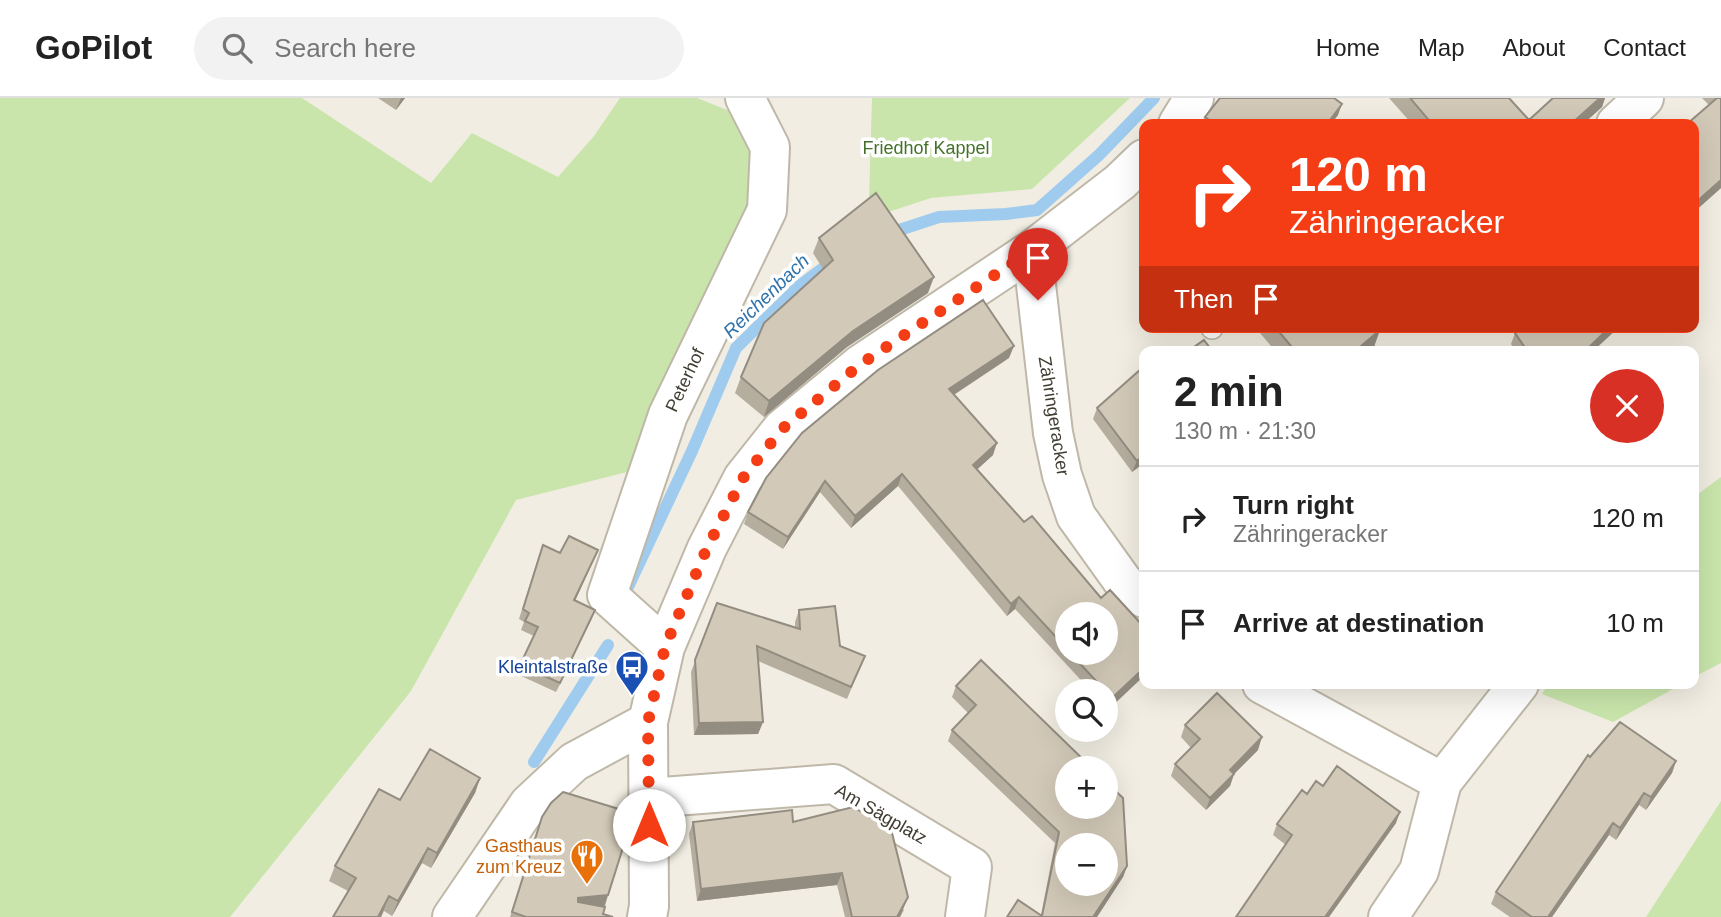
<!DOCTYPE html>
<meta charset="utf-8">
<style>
:root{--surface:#fff;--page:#f2f2f2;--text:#222;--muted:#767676;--line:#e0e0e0}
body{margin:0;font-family:Helvetica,sans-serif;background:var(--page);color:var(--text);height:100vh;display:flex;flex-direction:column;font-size:26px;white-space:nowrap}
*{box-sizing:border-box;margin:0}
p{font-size:23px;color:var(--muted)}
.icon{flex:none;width:38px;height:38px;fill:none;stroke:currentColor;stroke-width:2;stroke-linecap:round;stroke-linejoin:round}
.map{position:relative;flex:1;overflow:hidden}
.drawer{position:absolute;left:1139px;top:248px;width:560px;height:343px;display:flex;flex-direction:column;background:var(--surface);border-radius:14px;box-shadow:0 7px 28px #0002}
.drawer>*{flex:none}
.banner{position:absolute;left:1139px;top:21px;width:560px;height:214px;border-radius:14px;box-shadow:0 7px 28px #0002;background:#f53d15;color:#fff;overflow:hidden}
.tools{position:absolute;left:1055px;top:504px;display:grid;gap:14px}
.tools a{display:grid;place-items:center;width:63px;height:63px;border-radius:50%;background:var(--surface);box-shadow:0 7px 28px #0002;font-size:35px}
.pin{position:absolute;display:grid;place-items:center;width:60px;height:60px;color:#fff;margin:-72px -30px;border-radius:50% 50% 50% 0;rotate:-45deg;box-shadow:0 0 7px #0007}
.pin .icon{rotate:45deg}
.me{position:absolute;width:77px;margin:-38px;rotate:0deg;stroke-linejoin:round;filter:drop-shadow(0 0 5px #0008)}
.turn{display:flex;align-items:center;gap:24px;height:147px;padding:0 35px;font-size:32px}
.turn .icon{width:91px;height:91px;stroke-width:2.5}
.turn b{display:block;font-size:49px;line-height:60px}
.then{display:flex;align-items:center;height:66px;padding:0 35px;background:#0003;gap:14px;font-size:26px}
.round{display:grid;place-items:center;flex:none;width:74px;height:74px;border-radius:37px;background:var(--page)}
.overview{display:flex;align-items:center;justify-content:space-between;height:119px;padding:0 35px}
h1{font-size:42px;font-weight:700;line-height:52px}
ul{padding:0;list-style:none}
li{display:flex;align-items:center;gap:21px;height:105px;padding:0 35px;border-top:2px solid var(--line)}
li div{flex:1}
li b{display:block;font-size:26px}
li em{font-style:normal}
header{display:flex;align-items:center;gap:42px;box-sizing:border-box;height:98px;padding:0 35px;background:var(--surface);border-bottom:2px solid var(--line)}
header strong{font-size:33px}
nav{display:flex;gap:38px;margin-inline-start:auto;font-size:24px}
.search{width:490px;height:63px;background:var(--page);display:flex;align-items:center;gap:18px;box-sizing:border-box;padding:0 24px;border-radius:38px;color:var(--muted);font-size:26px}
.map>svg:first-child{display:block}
.green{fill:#c9e5ab}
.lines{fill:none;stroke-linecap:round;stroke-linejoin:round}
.stream{stroke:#9ecbee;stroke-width:12}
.service-casing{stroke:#bfb8a8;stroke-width:24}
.minor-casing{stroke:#bfb8a8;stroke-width:42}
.service{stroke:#fff;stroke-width:21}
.minor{stroke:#fff;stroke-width:38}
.wall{fill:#b5ad9e;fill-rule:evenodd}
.shaded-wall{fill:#938d81}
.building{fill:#d2c9b8;stroke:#938d81;stroke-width:2;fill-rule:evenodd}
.route{stroke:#f53d15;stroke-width:12;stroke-dasharray:0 21.6}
.labels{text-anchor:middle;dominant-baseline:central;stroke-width:7;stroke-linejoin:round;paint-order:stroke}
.park-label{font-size:18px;fill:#427228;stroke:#fff}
.street-label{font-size:18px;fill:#423d33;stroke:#fff}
.transit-label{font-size:18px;fill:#164399;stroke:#fff;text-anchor:end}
.food-label{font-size:18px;fill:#c56008;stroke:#fff;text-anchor:end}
.water-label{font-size:19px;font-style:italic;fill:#3073aa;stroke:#fff}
</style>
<header>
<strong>GoPilot</strong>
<div class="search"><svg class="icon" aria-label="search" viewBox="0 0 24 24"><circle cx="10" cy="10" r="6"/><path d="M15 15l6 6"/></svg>Search here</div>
<nav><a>Home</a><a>Map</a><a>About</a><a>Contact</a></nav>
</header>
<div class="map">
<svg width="1721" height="819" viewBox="0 0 1721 819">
<rect width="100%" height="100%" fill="#f1ede2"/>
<path class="green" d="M0,0H302L431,85L472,35L558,79L594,38L620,0H697L742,18L762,93L627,374L516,402L411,593L230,819H0Z
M872,0H1130L1032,91L931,100L879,117L869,103Z
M1721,379V565L1694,579V399Z
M1548,586H1682L1613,624L1542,596Z
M1721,703V819H1646Z"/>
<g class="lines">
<path class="stream" d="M887,136L939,119L1006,116L1037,112L1099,57L1154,0
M628,489L692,353L736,250L799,188L834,162
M534,664L608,547"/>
<defs>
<path id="service" d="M1212,230V229"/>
<path id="minor" d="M1178,26L1194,0
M1616,26L1644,0
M1032,152L1053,335L1062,377L1076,418L1124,485L1144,500
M665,549L607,497L668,317L767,112L770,49L745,0
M1262,586L1442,684
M649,700L834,686L972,769L965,819
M452,819L529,706L574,664L648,624
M647,819L649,808L648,624L665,549L707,450L743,380L782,331L861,266L1032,152L1120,84L1144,61
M1388,819L1419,773L1442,684L1519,586"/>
</defs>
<use href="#service" class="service-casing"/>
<use href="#minor" class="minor-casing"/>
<use href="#service" class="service"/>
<use href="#minor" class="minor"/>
</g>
<path class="wall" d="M378,0H405L396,12Z
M1389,0H1509L1529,22L1553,0H1605L1602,9L1583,26H1412Z
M1702,0H1721V90L1694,114L1709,7Z
M1338,17L1331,26H1203L1205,19Z
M819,140L928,195L847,249L764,319L735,295L741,279L823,171L813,155Z
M1255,229H1378L1374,249L1368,254H1276Z
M1619,229L1592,254H1516L1511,246L1515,235Z
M1009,260L954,297L993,357L977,371L1024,424L1101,500L1144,529L1108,612L1106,610V593H1091L1015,511L1007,518L898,388L851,430L820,394L783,451L744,426L748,414ZM1068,516L1106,555H1068Z
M1144,275V365L1132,374L1093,321L1097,310Z
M598,452L575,502L595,512L591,522L556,594L517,576L534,538L521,532L524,524L519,521L539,457Z
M717,505L795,530V524L799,512L840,548L860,570L847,601L758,563L763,624L758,636L694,637L691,574Z
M981,562L1127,768L1123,779L1097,819H1007L1041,817L1055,745L948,643L952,632L968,615L952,599L956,588Z
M1185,627L1258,652L1234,676L1230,688L1206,712L1171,678L1175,666L1191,650L1181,639Z
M1590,659L1676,663L1672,675L1646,712L1639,707L1616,742L1609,737L1552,819H1510L1491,806L1496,794Z
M480,680L475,695L431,770L422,765L392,818L384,813L381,819H333L348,793L329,783L335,768Z
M1323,688L1396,725L1329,819H1236L1286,747L1273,737L1277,726L1307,696Z
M542,719L608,797L603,816L613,819H510Z
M693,724H793L904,812L900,819H845L837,787L697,803L689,736Z"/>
<path class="shaded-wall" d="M401,0H405L396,12Z
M1600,0H1605L1602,9L1583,26H1571Z
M1342,6L1338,17L1331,26H1327Z
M1721,82V90L1694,114V106Z
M934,179L928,195L847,249L764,319L769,303L853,233Z
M1610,229H1619L1592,254H1584Z
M1380,232L1374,249L1368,254H1354Z
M1014,248L1009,260L944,303L949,291Z
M997,345L993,357L969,379L973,367Z
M1144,357V365L1132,374L1137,363Z
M902,376L898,388L851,430L855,418Z
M825,383L820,394L783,451L788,439Z
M598,452L594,461L571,512L574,502Z
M1019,499L1015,511L1007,518L1011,506Z
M595,512L591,522L556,594L560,585Z
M1144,570V578L1108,612L1112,600Z
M763,624L758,636L694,637L699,625Z
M1262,639L1258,652L1234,676L1230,688L1206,712L1210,700L1230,672Z
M1676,663L1672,675L1646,712L1651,699Z
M480,680L475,695L431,770L437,755Z
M1644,695L1639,707L1616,742L1620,730Z
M1400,714L1396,725L1329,819H1325Z
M1613,725L1609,737L1552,819H1548Z
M428,750L422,765L392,818L398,803Z
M1127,768L1123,779L1097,819H1093Z
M842,775L837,787L697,803L701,791Z
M608,797L603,812L572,816L578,800Z
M389,798L381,819H378Z
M908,799L900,819H897Z"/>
<path class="building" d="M1220,0H1334L1342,6L1327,26L1306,25L1305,26H1215L1205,19Z
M1410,0H1509L1529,22L1553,0H1600L1571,26H1432Z
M1717,0H1721V82L1694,106V26H1687Z
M876,95L934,179L853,233L769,303L741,279L764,225L833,162L819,140Z
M983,202L1014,248L949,291L997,345L973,367L1024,424L1032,418L1101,500L1110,492L1144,529V570L1112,600L1070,555H1106V516H1068V552L1019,499L1011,506L902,376L855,418L825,383L788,439L748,414L766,380L802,335L878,272Z
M1275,229H1378L1380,232L1354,254H1296Z
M1521,229H1610L1584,254H1528L1515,235Z
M1204,242L1213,254H1187Z
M1141,271L1144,275V357L1137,363L1097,310Z
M569,438L598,452L574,502L595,512L560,585L520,567L538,529L525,523L529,515L523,511L543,447L560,455Z
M717,505L800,531L799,512L835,508L840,548L865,558L851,589L757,548L763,624L699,625L695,562Z
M981,562L1092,670H1068V709H1106V684L1123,700L1127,768L1093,819H1007L1018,802L1042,818L1059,734L952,632L976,607L956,588ZM1068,747H1106V786H1068Z
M1217,595L1262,639L1230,672L1234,676L1210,700L1175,666L1200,641L1185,627Z
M1620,624L1676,663L1651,699L1644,695L1620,730L1613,725L1548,819H1532L1496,794L1588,657L1590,659Z
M430,651L480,680L437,755L428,750L398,803L389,798L378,819H333L356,780L335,768L379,691L400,702Z
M1337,668L1400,714L1325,819H1236L1292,737L1277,726L1302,692L1307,696L1316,683L1323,688Z
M563,694L632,715V721L608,797L578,800V804L605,809L603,816L613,819H526L512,814L542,719L551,705Z
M853,709L891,731L908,799L897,819H852L842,775L701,791L693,724L792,712L793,724Z"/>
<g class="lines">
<path class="route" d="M649,727L648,624L665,549L707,450L743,380L782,331L861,266L1032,152L1038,202"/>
</g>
<defs>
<symbol id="bus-pin" viewBox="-11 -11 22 30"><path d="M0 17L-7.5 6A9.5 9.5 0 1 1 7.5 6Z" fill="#1a4fb4" stroke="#fff"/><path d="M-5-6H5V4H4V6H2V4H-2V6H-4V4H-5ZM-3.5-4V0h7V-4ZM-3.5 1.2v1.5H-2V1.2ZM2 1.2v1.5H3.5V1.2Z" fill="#fff"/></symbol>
<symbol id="restaurant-pin" viewBox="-11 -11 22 30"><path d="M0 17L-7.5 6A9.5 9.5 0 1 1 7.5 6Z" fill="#e8710a" stroke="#fff"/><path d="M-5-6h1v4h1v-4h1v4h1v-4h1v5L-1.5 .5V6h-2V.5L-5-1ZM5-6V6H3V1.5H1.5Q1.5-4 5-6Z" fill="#fff"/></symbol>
</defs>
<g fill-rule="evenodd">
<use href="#bus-pin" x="613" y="550" width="38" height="52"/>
<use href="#restaurant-pin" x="568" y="739" width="38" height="52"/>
</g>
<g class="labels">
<g class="park-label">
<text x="926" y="50">Friedhof Kappel</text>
</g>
<g class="street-label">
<text transform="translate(685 282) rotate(-65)">Peterhof</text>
<text transform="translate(1054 318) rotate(81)">Zähringeracker</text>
<text transform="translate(881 716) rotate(30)">Am Sägplatz</text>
</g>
<g class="transit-label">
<text x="608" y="569">Kleintalstraße</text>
</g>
<g class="food-label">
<text x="562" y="748">Gasthaus<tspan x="562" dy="21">zum Kreuz</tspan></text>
</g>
<g class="water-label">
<text transform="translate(766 198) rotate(-44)">Reichenbach</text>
</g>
</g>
</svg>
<div class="tools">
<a><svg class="icon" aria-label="sound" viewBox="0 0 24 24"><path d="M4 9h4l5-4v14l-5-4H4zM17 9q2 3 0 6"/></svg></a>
<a><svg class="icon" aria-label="search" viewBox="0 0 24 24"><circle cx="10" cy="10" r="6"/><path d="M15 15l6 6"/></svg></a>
<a>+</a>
<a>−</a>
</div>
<div class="pin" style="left:1038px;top:202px;background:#d93025"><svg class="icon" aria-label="arrive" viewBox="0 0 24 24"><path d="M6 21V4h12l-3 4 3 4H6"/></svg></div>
<svg class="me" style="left:649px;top:727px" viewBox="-20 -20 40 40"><circle r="19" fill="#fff"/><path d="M0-13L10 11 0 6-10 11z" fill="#f53d15"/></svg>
<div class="banner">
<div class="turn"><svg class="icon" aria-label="right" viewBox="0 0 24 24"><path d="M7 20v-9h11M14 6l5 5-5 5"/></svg><div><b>120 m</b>Zähringeracker</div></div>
<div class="then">Then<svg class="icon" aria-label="arrive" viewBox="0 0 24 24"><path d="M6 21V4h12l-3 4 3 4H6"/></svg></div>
</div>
<section class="drawer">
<div class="overview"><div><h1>2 min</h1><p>130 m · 21:30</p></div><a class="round" style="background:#d93025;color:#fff"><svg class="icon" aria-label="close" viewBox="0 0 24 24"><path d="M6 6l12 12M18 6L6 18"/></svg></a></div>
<ul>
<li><svg class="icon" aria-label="right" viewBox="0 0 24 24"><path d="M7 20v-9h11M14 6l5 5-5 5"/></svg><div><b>Turn right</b><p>Zähringeracker</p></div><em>120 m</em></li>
<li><svg class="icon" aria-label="arrive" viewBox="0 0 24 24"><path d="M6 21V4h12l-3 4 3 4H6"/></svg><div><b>Arrive at destination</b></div><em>10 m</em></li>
</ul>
</section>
</div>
